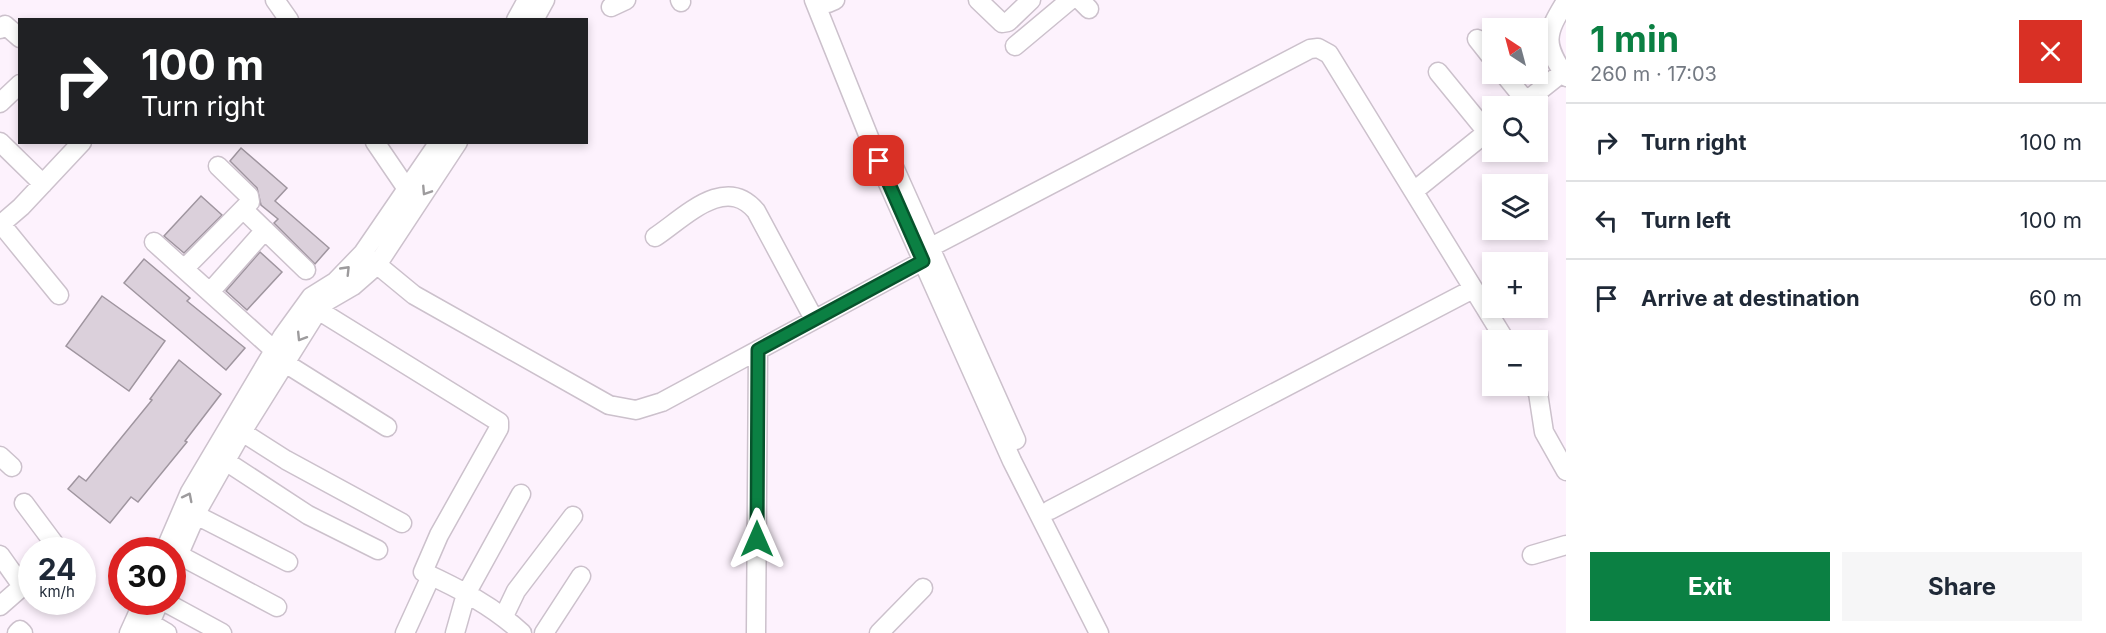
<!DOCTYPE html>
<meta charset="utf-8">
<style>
:root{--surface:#fff;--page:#f6f6f7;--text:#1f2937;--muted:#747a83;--line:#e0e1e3;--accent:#0b8043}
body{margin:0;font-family:Inter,sans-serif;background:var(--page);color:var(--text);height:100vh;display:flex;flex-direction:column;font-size:22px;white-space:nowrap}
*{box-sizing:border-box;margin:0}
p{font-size:20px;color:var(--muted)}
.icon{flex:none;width:33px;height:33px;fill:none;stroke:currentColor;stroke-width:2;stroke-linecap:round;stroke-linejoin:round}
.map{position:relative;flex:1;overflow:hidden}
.drawer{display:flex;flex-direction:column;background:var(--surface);width:540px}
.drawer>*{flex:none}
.top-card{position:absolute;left:18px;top:18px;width:570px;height:126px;border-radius:0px;box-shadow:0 3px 9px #0003;background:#202124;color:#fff;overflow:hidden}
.needle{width:39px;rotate:324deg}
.fabs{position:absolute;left:1482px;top:18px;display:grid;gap:12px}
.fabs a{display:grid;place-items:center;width:66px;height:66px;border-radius:0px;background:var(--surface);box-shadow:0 3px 9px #0003;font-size:30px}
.speed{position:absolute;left:18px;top:537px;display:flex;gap:12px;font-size:30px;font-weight:700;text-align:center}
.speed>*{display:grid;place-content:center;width:78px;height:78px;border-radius:50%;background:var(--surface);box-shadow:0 3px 9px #0003;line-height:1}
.speed small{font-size:15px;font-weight:400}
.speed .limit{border:9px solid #d22;background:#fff;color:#111}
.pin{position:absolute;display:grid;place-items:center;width:51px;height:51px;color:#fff;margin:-26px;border-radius:12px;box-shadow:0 3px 9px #0006}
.me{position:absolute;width:66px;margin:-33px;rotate:0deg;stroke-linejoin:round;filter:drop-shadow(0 0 4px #0008)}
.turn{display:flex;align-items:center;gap:21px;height:126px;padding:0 24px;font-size:27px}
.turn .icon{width:78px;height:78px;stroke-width:2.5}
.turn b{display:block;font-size:42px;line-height:51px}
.round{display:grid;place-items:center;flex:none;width:63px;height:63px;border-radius:0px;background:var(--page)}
.overview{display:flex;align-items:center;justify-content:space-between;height:102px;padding:0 24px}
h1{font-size:36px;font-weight:700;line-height:45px;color:var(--accent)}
.action{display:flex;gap:12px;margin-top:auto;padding:12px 24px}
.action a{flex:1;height:69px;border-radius:0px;background:var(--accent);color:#fff;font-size:24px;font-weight:700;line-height:69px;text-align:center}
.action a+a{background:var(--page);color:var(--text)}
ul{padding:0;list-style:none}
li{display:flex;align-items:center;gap:18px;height:78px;padding:0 24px;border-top:2px solid var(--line)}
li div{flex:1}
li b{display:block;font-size:22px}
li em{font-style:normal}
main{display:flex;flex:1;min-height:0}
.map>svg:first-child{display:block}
.building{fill:#dbd0db;stroke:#9f959f;stroke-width:1.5}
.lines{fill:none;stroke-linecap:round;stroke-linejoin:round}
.minor-casing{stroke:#ccc1cc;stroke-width:21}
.minor{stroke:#fff;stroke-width:18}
.oneway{stroke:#9d9b9d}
.route-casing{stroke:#07532c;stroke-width:15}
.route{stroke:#0b8043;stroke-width:10}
</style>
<main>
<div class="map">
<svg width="1566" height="633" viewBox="0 0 1566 633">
<rect width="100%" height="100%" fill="#fdf2fd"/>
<path class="building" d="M241,148L287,188L275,201L329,248L315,264L274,223L278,219L261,205L257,188L230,161Z
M201,196L222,215L184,253L164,236Z
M260,252L282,272L247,310L226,291Z
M144,259L190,298L187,301L245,348L226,370L124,283Z
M102,296L165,341L129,391L66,346Z
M179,360L221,394L185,441L187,442L138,502L131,497L110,523L68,489L79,476L86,481L152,400L150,399Z"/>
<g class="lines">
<defs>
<path id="minor" d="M275,0L289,20
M680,0L681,2
M814,0L883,172L1012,461L1099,633
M978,0L1002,23L1008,22L1031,0
M1080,0L1089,9
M1566,1C1545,35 1543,43 1566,77
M828,3L835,0
M611,7L626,0
M516,20L527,0
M534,20L545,0
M0,29L5,25L20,38
M1477,39L1492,58
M1015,46L1070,0
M1438,72L1487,132
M1504,74L1526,101
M0,103L20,84
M1520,106L1563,72
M0,142L43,184
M375,142L407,189
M894,167L1016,440
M1414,191L1492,128
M244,210L306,270
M1,224L59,295
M0,225L21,207L82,142
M655,237C685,217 725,174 756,211L814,319
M154,242L274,350
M931,247L1310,49L1318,48L1329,54L1505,340
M363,253L414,295L609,405L636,410L662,402L923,261
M184,269L250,202L249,196L218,166
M210,292L265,230
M318,310L499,422V428L439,535L423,572C458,588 493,606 522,633
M285,363L387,427
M1533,386L1538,393L1544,432L1566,471
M242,432L286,460L402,523
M0,456L12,467
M227,462L308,515L378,550
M24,503L59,550
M1050,510L1473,289
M196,515L288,562
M165,550L190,492L282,337L311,297L335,282L363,253L439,142
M0,555L22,586
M179,555L277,607
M1532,555L1566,545
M172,570L199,508L242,432L322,304L353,286L377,265L458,142
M165,602L222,633
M0,606L32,578
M504,616L516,591L573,516
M150,623L167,633
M17,633L20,630L23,633
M129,633L143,602
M146,633L159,602
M405,633L431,576
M455,633L466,594L521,494
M544,633L581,576
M756,633L758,350
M879,633L923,588"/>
</defs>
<use href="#minor" class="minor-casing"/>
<use href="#minor" class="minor"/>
</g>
<defs><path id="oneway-chevron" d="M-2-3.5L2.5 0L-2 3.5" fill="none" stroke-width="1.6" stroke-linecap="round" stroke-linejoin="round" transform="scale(1.5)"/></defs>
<g class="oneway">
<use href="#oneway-chevron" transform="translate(426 191) rotate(123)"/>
<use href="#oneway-chevron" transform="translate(346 270) rotate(-46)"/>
<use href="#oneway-chevron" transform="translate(301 337) rotate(122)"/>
<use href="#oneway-chevron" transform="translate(188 497) rotate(-63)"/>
</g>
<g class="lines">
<defs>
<path id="route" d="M757,539L758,350L923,261L879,161"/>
</defs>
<use href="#route" class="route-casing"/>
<use href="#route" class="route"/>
</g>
</svg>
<div class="fabs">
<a><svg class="needle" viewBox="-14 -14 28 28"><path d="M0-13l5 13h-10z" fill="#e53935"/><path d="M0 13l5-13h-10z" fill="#747a83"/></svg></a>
<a><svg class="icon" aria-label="search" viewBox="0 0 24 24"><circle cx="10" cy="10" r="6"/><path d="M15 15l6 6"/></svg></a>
<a><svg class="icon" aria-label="layers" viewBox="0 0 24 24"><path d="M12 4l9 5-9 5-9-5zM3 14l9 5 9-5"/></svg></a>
<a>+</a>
<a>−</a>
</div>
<div class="speed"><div>24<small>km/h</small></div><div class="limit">30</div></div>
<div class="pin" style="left:879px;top:161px;background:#d93025"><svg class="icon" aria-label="arrive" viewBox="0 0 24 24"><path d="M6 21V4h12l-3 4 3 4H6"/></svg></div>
<svg class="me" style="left:757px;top:539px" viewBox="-20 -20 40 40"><path d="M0-17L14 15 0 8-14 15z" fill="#0b8043" stroke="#fff" stroke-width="4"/></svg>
<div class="top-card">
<div class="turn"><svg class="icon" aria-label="right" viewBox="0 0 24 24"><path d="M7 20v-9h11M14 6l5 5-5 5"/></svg><div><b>100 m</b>Turn right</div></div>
</div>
</div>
<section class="drawer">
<div class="overview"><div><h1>1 min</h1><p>260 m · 17:03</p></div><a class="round" style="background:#d93025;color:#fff"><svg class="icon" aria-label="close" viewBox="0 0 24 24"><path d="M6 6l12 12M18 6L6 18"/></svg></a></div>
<ul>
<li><svg class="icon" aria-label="right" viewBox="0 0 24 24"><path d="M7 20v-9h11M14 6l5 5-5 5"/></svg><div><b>Turn right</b></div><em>100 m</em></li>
<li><svg class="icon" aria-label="left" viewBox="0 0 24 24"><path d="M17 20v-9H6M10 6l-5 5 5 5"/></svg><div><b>Turn left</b></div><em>100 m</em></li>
<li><svg class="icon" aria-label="arrive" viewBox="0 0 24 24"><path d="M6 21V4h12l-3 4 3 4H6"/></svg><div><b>Arrive at destination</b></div><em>60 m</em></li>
</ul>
<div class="action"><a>Exit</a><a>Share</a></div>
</section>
</main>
